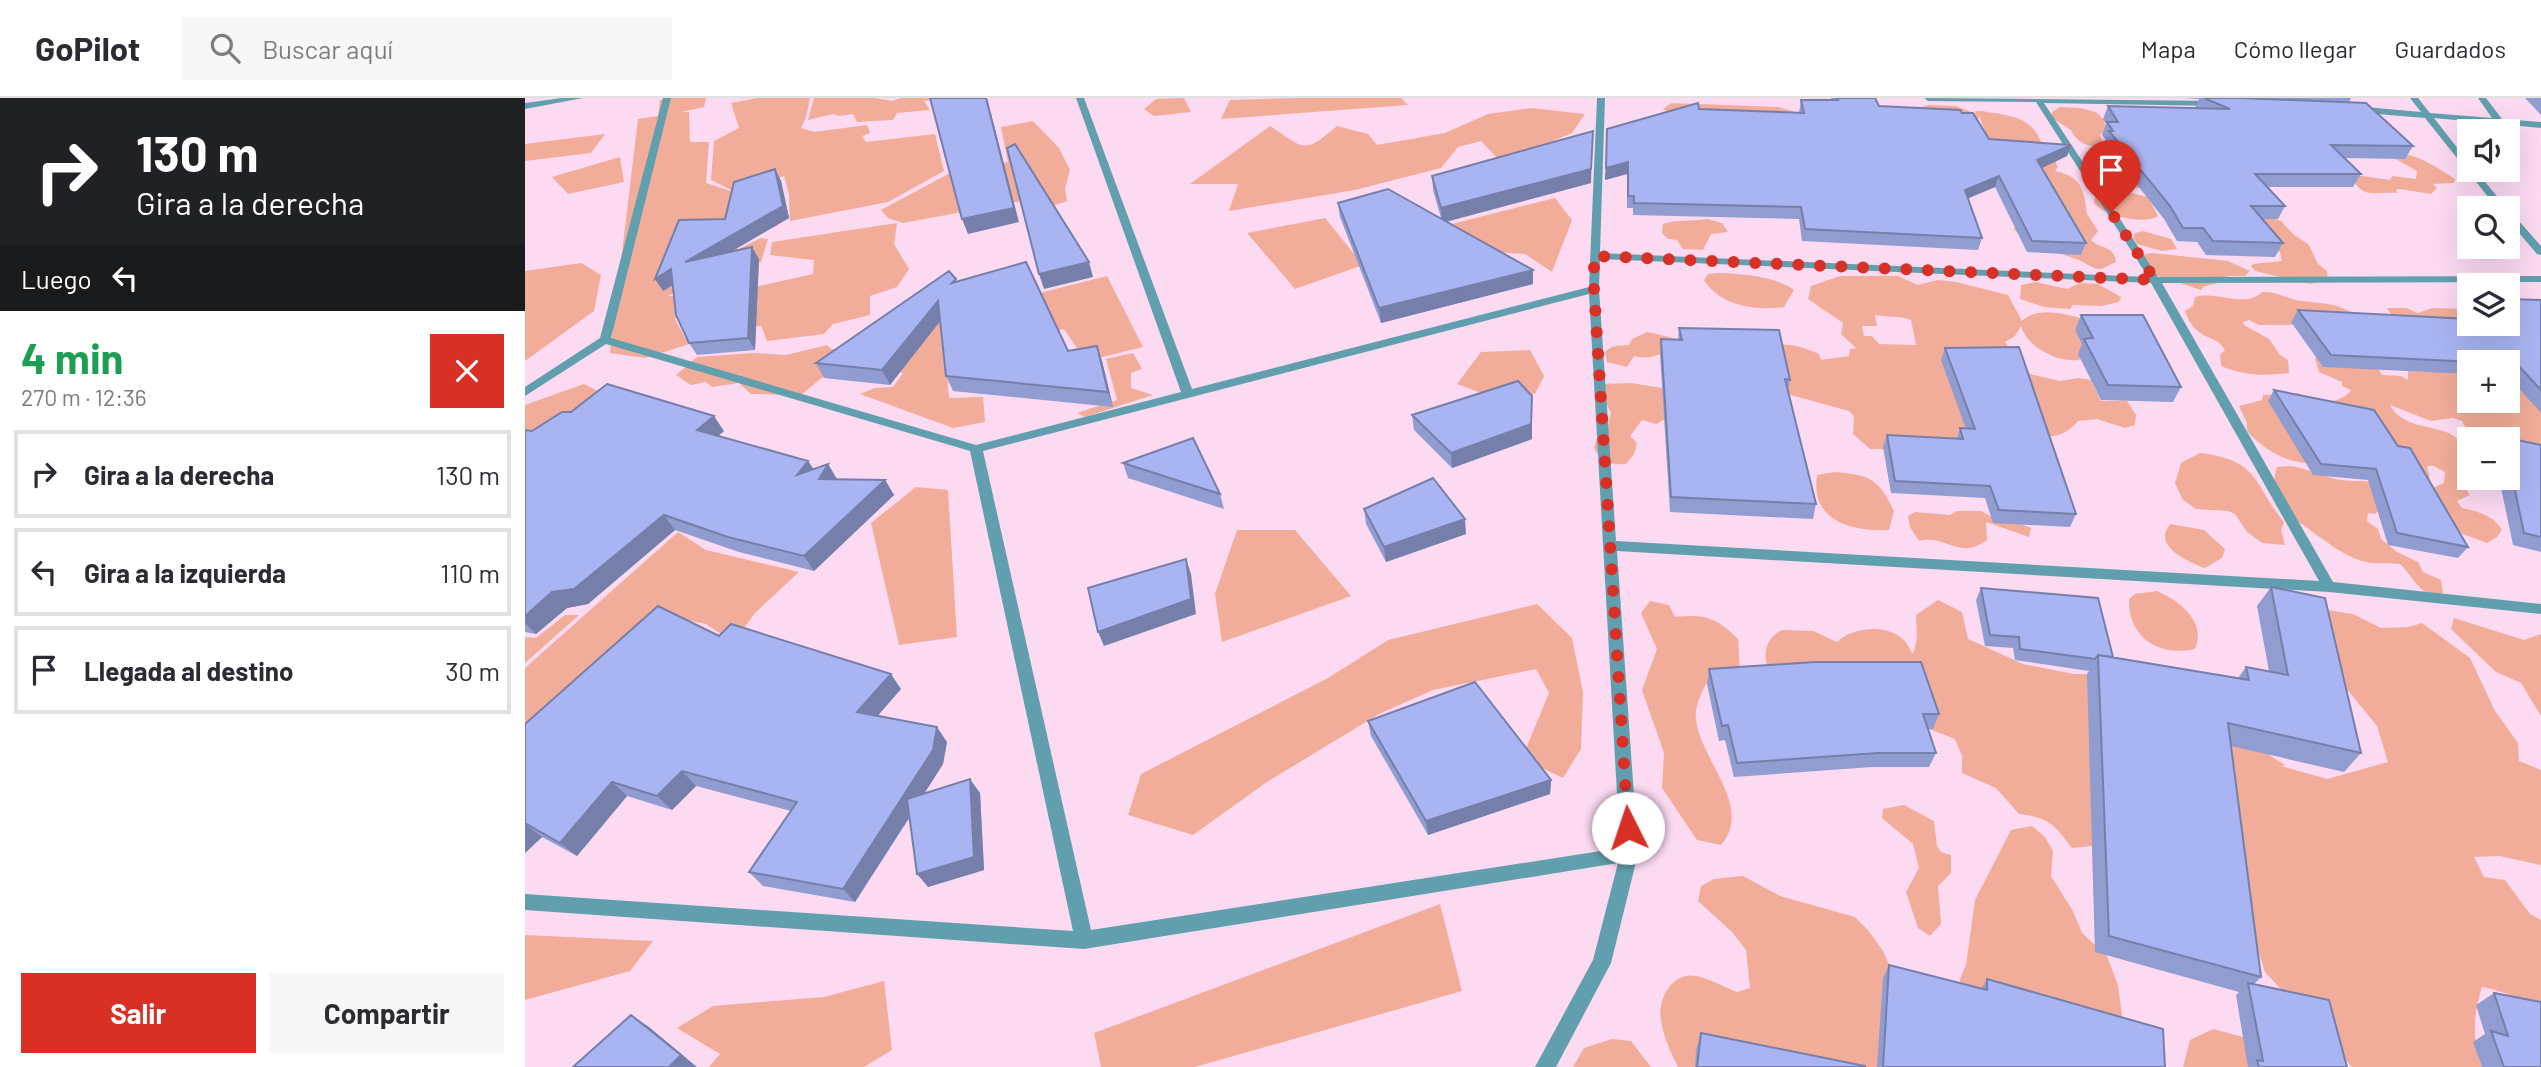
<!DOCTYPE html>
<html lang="es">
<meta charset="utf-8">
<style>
:root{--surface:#fff;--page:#f7f7f7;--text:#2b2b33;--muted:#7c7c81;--line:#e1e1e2;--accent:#d93025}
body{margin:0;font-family:Barlow,sans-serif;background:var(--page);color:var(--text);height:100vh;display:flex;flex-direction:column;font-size:26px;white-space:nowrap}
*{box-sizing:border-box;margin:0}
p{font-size:23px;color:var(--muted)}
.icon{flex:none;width:38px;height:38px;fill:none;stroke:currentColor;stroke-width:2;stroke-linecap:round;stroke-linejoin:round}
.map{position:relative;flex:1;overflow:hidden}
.details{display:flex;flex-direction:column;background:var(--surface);width:525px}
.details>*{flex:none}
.hud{background:#202124;color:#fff;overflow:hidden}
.controls{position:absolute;left:1932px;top:21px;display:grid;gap:14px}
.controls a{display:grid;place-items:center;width:63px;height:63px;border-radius:0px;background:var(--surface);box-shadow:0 7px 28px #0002;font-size:35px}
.pin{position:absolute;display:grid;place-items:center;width:60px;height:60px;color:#fff;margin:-72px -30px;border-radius:50% 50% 50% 0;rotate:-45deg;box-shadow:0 0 7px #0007}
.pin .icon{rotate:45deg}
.me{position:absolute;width:77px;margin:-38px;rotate:356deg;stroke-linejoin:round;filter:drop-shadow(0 0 5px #0008)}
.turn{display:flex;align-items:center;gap:24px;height:147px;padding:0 21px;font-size:32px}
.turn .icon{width:91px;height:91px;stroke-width:2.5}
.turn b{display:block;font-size:49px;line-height:60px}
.then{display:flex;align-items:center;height:66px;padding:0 21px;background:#0003;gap:14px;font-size:26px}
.round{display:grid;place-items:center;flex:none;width:74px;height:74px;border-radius:0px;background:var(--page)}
.overview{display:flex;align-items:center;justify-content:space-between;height:119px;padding:0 21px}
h1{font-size:42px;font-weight:700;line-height:52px;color:#1e9e55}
.button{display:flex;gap:14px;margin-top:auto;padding:14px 21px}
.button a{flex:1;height:80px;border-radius:0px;background:var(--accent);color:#fff;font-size:28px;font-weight:700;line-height:80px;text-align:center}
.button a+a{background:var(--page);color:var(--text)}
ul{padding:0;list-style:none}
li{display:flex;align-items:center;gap:21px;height:88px;margin:0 14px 10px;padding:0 7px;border:4px solid var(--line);border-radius:0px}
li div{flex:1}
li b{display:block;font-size:26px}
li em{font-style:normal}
header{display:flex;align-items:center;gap:42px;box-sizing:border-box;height:98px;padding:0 35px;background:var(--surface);border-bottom:2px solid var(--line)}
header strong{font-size:33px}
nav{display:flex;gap:38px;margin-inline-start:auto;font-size:24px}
.search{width:490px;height:63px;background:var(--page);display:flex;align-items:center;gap:18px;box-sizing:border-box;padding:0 24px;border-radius:0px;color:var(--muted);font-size:26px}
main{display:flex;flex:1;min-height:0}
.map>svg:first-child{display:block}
.green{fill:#f2ad9a;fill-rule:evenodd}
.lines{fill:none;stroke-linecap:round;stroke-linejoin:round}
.street{fill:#629fae;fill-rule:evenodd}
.wall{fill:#919cd1}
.shaded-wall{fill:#767faa}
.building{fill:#a9b5f3;stroke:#767faa;stroke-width:2}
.route{stroke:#d93025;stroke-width:12;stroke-dasharray:0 21.6}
</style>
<header>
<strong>GoPilot</strong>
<div class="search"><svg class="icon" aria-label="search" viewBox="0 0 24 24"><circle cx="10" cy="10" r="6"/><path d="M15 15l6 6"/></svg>Buscar aquí</div>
<nav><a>Mapa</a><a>Cómo llegar</a><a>Guardados</a></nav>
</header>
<main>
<section class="details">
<div class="hud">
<div class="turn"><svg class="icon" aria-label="right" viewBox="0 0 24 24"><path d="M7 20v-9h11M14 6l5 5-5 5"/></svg><div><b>130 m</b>Gira a la derecha</div></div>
<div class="then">Luego<svg class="icon" aria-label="left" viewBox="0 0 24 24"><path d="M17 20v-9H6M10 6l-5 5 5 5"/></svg></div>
</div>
<div class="overview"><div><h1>4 min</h1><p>270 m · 12:36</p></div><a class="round" style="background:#d93025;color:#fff"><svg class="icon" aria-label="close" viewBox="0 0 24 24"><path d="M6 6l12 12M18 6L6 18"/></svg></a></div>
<ul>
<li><svg class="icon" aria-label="right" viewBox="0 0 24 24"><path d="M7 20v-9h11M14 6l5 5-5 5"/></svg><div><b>Gira a la derecha</b></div><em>130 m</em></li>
<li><svg class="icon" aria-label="left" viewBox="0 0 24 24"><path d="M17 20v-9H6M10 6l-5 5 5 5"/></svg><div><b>Gira a la izquierda</b></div><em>110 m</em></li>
<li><svg class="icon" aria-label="arrive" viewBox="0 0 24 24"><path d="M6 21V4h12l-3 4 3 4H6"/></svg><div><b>Llegada al destino</b></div><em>30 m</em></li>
</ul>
<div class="button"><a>Salir</a><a>Compartir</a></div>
</section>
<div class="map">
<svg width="2016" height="969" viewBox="0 0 2016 969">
<rect width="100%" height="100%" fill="#fcdaf2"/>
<path class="green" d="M143,0H181L179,9L156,14H164L165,44H184L181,85L212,95L259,104L252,128L198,146L213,151L236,140L243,141L236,164L178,179L143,198L166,199L150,221L160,240L174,238L171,244L120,260L85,255L113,21L133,18L135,2Z
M233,0H285L281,19L276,30L289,34L342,27L345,35L337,38L341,44L410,36L419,73L363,104L265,123L264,96L259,78L210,94L186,82L189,43L214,30L206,5Z
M289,0H350L367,3L376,0H425L399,3L405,12L372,15L368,22L332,24L328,16L315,18L308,16L283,22Z
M659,0L666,14L629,18L619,11L631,1Z
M774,0H876L883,7L696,21L705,2Z
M1146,5L1253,9L1277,16L1145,15L1138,11Z
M1403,7L1431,8L1451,16L1450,13H1456C1480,17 1506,17 1516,44L1533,48L1531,65L1533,69L1530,73C1558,79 1559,93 1562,116L1573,133L1566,142C1575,151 1590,148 1591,164C1586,166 1580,170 1575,171C1567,171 1561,165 1554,162C1526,152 1513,151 1488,131L1497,126L1457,38L1461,36L1454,18L1452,23L1358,9L1385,12Z
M1535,9L1555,10L1571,14L1578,21L1582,32L1575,37L1579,46L1577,49C1562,49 1551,44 1546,32L1527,20V14Z
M1006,10L1060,16L1047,35L977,65L956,43L933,49L916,70L830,92L704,113L713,86H665L745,28C780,51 778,57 812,28L843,36L852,47L920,35L963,16Z
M508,23L534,50L545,72L540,91L542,103L527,108L513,100L378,125L363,120L356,112L425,75L483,64L476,29Z
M80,36L66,55L0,63V46Z
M1591,56L1625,90C1602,92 1589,81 1571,68V61Z
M1882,57C1895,58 1918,73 1930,81L1929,85L1908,86L1912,90L1906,96L1875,91L1871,92L1872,95C1854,93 1837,102 1828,81L1830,77L1865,82L1867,78L1891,81L1892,73L1869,60Z
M95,59L99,84L43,96L27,79Z
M1585,90L1623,99L1633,118C1620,127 1579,118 1569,105L1571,91Z
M1030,100L1047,122L1027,174L1000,156L844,147Z
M800,120L838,167L770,191L722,135Z
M1746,120L1756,123L1768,136L1784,147L1793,166L1802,173L1803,181L1786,186L1730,173L1726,168L1728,166L1757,163L1755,154L1746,148L1727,122Z
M1182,121L1197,125L1203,134L1186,136L1178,152L1158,151L1152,142L1143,141L1137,135L1138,126C1151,121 1168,124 1182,121Z
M372,125L369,146L384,171L372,189L345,198V217L308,226L299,236L242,243L236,228L214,230L226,190L288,176L289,162L245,157L247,144Z
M1618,133L1646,141L1652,151L1637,153L1612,146L1608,139L1610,135Z
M1627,155L1703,163L1725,173L1720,178H1703L1702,182L1678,189L1676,192L1621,174L1614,165L1616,157Z
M56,165L76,177L69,213L0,263V173Z
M1194,175C1218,176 1249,178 1269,192L1259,209C1231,213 1195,208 1179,182L1183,176Z
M582,178L618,249L561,263L539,231L470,251L422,277L424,300L458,299L460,324L428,330L335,296L350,290L368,289L378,275L361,269L393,218L475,205Z
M1315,178H1373L1393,187L1413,182L1431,184L1483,197L1497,223C1513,208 1539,216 1559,221L1560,260C1538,269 1502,250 1496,228L1490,238L1480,244L1501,275L1535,283L1554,280L1566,282L1576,303H1602L1611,317L1610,327L1600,330L1572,321L1553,323C1528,354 1493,331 1463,321L1428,353L1345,351L1328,336L1329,318L1324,313L1262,296L1251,247C1267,245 1279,250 1294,256L1296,262L1324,258L1325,251L1331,250L1316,236L1318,225L1283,201L1286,188ZM1350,217C1363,220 1373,217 1386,222L1391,247L1354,246L1347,238H1339L1337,228H1352Z
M1511,184L1542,191L1555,185L1573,186L1596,199L1594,204L1576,208L1548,207L1545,211L1519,209L1495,201L1496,187Z
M1737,194C1752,193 1762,201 1776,203C1802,206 1813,205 1836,220L1782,216L1768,227H1734L1724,222L1718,224L1719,227L1744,241L1755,257L1763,262L1764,275C1740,278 1719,278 1696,268L1695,257L1700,252C1690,234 1672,246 1660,213L1668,208L1670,199C1692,192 1720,211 1737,194Z
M1862,210H1881L1893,215L1907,210L1938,211L1944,214V226L1964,232L1868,219Z
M1122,234L1157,242C1140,254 1130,263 1109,258L1102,269L1082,264L1080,254C1088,246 1093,248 1104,247L1107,241Z
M302,247L306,251H332L276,297L226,296L214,285L187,289L181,284L166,287L151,277L172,259L229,255L261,257Z
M1005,252L1019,278L1010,296L964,298L932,286L956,254Z
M608,255L617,271L606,275V290L628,297L560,319L552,315L592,302L581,261Z
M1794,259L1852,269L1857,277L1876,278L1883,282V273L1944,275V303H1983V280L2016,291V369C1991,312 1953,359 1937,323L1928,320L1906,323L1865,307C1876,328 1901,327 1921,334C1929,337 1937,344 1944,350V378L1940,374L1938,386L1945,397L1932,403L1937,410C1954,414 1968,417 1977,432L1972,439L1962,445L1925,431L1903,388L1910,389L1919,385L1920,374L1909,368H1902L1905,381H1898L1802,308C1810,300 1820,302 1826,292L1817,288V284L1794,274L1790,260Z
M1106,285L1137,290L1142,320L1131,326L1117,322L1105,338L1112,345L1109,356L1101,366C1086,367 1076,364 1069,350L1073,336L1083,328L1086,314L1075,297L1080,286Z
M59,286L89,301L0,350V307Z
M1773,295L1784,301L1782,365C1758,363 1738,351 1722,333V325L1714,308L1737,302L1738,297Z
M1675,355C1735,362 1728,386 1759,424L1756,432L1760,447L1737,445L1722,434L1710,416L1703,413L1671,411L1658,402L1650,385L1656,365Z
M1766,368C1784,371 1799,379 1816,382C1832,384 1839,381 1856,387L1854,412L1850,416L1843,415L1842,423L1853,431L1856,441L1872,454L1893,464L1898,474L1916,482L1918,495C1896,502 1889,479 1875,466C1863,464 1849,467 1837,463C1808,454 1788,430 1762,418C1756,403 1745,385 1752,369Z
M1309,374C1345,377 1353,380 1369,413L1364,432C1327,434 1285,423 1292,377Z
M391,389L423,392L432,539L374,547L346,425Z
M1432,413H1456L1471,421L1486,422L1506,430L1504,439L1461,424L1462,442C1434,463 1421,436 1394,443L1385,429L1383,418L1390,414L1425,417Z
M1645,426L1679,432L1700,451L1697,460L1680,470C1668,466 1638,453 1640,437C1640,433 1643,430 1645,426Z
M712,432H770L826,498L697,544L690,496Z
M153,434L181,452L274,474L231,514L208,544L181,526L146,519L0,647V570Z
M1632,493C1655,503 1682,524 1670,551C1634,559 1603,540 1604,501L1610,496Z
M1413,502L1437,514L1443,541L1498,566L1549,576L1601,577L1576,747L1547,750C1529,726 1525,720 1494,716L1471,690L1437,675V658L1430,641L1242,568C1238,552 1242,540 1257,532L1288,533L1312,544C1327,529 1362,525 1379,542C1382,545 1385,552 1388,556L1392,541L1391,517Z
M1125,503L1144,507L1150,519C1180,516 1191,519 1213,541L1215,573L1196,585L1181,586C1176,596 1169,610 1171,622C1176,663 1229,709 1196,747L1172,742L1137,690L1139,655L1117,592L1132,551L1116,515Z
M1012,506L1047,540L1058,594L1056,651L1038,680L997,660L1024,595L1011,571L908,592L854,616L742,684L668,737L603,717L616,676L803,580L863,542Z
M1783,509L1828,516L1856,530L1883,529L1897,525L1945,560L1970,613L1993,645L1994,663L2016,672V767L1974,758L1949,759L1959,779L1980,782L2005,816L2016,822V925C2009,902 1977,893 1957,889C1948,917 1947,941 1957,969H1827L1740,874L1703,758L1672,578L1742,645L1744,657L1760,667L1756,668L1802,681L1863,664L1852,628L1794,557Z
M40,517H54L0,565V539L11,540Z
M1929,520L1999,542L2016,536V618L1996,585L1971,574L1926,531Z
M1379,707L1409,723L1412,748L1416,754L1426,757V775L1413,788L1416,826L1405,838L1393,830L1381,794L1394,770L1388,746L1357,720L1358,711Z
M1507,728L1520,739L1528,753L1526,778L1548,813L1557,835L1582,858L1593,887L1597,917L1588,932L1436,893L1435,881L1441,867L1450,802L1486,732Z
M1218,778L1255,798L1330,819L1343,832L1358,853L1371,883L1358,969H1153C1146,955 1138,938 1136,922C1132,902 1147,873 1171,878C1185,881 1199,889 1212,894L1225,890L1221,852L1207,834L1173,803L1176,788L1189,781Z
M915,806L937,893L670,969H576L569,935Z
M0,837L128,843L105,873L0,902Z
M359,883L367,952L339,969H184L195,956L152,930L188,908L299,899Z
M1688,931L1748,947L1781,969H1658L1665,942Z
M1087,941L1106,943L1126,969H1048L1059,950Z"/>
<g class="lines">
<path class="street" d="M37,0H58L0,11V5Z
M138,0H146L86,240L451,347L656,294L551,0H559L667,291L1064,189L1072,0H1080L1075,155L1623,179L1511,4L1403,3L1399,0L1693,3V7L1690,8L1519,5L1633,179L2016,178V184L1637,185L1808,484L2016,506V516L1804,494L1092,453L1113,756L1086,865L1031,969H1010L1068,862L1093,765L559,851L0,812V796L548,833L445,353L81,246L0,298V289L75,240ZM1075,161L1626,185L1794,483L1091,443L1074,191ZM1064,196L1095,750L566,832L458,353Z
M1885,0H1893L1905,15L1967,20L1953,0H1961L1977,21L2016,24V30L1909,20L1944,65V72H1950L1982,110H1972L1900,20L1829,14L1825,11L1829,8L1896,14Z
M1983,113L1986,114L2016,148V157L2012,156L1983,122Z"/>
</g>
<path class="wall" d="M1306,0H1350L1354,8L1437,15L1464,41L1546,47L1542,58L1517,70L1561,145L1556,157L1502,154L1470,89L1443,100L1457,140L1453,152L1277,143L1274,121L1108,117V110H1102V76L1080,82L1082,31L1174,11L1274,15L1276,2H1307Z
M1658,0H1826L1824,4L1888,48L1880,61L1820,60L1836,76L1828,89H1742L1760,108L1753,121H1737L1758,145L1750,159L1681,157L1672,144L1652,143L1639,121L1580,46L1581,42L1577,37L1581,26L1578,21L1583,8L1670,10L1674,1Z
M2000,0H2016V17Z
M1068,33L1066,85L921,123L1008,186L856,225L815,119L813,105L916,120L908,92L907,78Z
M250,71L256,83L264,120L205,154L234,161L230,252L172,257L164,245L148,187L138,193L200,121Z
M432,184L543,253L572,248L577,263L588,309L428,293L421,278L415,223L365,287L299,280L291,265Z
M2016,202V315L1983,278V264H1944V276L1798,269L1766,224L1773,212L1983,226Z
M1556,217L1656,289L1648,304L1576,302L1553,256L1557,246L1550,232Z
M1154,230L1265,282L1263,292L1291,406L1288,421L1145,414L1135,256L1136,241L1153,242Z
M1420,250L1551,416L1545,429L1468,425L1460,400L1366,395L1358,349L1362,337L1432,340L1435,330L1441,331L1416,262Z
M1749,292L1849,312L1943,449L1933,460L1863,447L1843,382L1788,377L1743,303Z
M887,317L1007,341L927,370L889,332Z
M0,332L199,333L193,338L283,363L288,371L303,366L312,382H360L369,397L289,473L214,454L150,432L63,506L42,510L11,536L0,534Z
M1978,339L2016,347V454L1988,447L1974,380H1983V341H1976Z
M598,365L695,396L699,411L603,380Z
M839,411L941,436L861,464L841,426Z
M1746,489L1836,655L1819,674L1706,648L1736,879L1729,886L1822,969H1723L1711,897L1714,894L1570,854L1562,576L1564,573L1490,562L1488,550L1460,548L1451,502L1456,490L1588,559L1713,580L1721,569L1744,573L1732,508Z
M194,538L376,591L352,618L422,644L418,666L399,696L455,695L459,772L403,789L385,719L330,804L238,788L224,774L266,713L171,688L147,712L102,698L52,758L17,739L0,755V626Z
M1184,571L1414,616L1408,631H1403L1411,655L1404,669H1347L1209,679L1200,642L1194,643L1182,586Z
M843,623L1026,682L1025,696L903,737L846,638Z
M1364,867L1456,891L1462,881L1640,969H1352L1358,880Z
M1969,895L2016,969H1957L1948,944L1960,936L1951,907Z
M1176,935L1340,969H1170L1171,952Z"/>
<path class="shaded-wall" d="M461,0H462L494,124L443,136L437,121Z
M1546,47L1542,58L1508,74L1512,62Z
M1103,64L1102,76L1080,82L1081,70Z
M250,71L256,83L264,120L168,176L160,164Z
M1066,71V85L917,125L916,110Z
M1474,78L1470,89L1437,103L1440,92Z
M227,149L234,161L230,252L223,240Z
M564,164L568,179L519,191L514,176Z
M146,171L154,183L138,193L130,181Z
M1008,172V186L856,225L854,210Z
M413,203L420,217L365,287L357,272Z
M572,248L577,263L588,309L583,294Z
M1007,298V341L927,370L926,355Z
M189,318L199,333L182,347L172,332Z
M283,363L293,378L272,377Z
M303,366L312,381L303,397L294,381Z
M360,382L369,397L289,473L279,458Z
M139,417L150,432L63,506L42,510L11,536L0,525V518L27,494Z
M940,421L941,436L861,464L859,449Z
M661,461L666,476L671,516L579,548L573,534Z
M366,576L376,591L343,629L332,614Z
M412,629L422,644L418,666L330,804L318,791Z
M157,673L171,688L147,712L132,698Z
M445,681L455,695L459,772L403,789L392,776Z
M1026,682L1025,696L903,737L901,723Z
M87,684L102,698L52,758L35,745Z
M0,726L17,739L0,755Z
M106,917L124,929L172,969H144Z"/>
<path class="building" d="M405,0H461L489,110L437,121Z
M1312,0H1350L1354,8L1435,12L1437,15H1448L1464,41L1546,47L1512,62L1561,145L1507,143L1474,78L1440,92L1457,140L1280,131L1276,109L1109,105V98H1103V64L1081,70L1082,31L1173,5L1174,11L1279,15L1276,2H1313Z
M1679,0H1714L1841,5L1888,48L1806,47L1836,76H1730L1760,108H1726L1758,145L1688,143L1678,130H1658L1645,108L1584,33H1588L1582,24H1593L1583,8L1705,11Z
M1068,33L1066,71L916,110L907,78Z
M490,46L564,164L514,176L482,50Z
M250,71L258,108L160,164L227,149L223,240L164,245L151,217L146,171L130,181L154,122L200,121L209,84Z
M863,91L1008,172L854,210L813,105Z
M501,164L543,253L572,248L583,294L421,278L413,203L357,272L291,265L424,173L431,181L427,185Z
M1983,201L2016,202V292L1992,266H1983V264H1949L1806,257L1773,212L1944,221V226H1983Z
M1556,217H1618L1656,289L1583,287L1559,241L1568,240Z
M1154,230L1254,232L1265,282L1260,281L1291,406L1146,399L1136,241L1157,242Z
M1494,249L1551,416L1474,412L1465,388L1370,383L1362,337L1438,341L1435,330L1450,331L1420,250Z
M993,283L1007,298L1006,326L926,355L887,317Z
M82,286L189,318L172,332L283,363L272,377L303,366L294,381L360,382L279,458L203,439L139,417L49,491L27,494L0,518V332L7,333L37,314H46Z
M1749,292L1849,312L1873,348L1885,350L1943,449L1872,435L1851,371L1796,366Z
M1978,339L2016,347V439L1999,435L1983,359V341H1979Z
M668,340L695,396L598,365Z
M908,380L940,421L859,449L839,411Z
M661,461L666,501L573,534L563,490Z
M1746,489L1800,500L1836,655L1703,625L1736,879L1584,838L1573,557L1724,582L1721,569L1763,577Z
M1456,490L1573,500L1588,559L1573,557L1570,561L1495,551L1494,539L1465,537Z
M133,508L194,538L206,526L366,576L332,614L412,629L408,652L318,791L224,774L272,704L157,673L132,698L87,684L35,745L0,725V626Z
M1290,564H1396L1414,616H1398L1411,655H1353L1212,665L1203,627L1197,628L1184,571Z
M950,584L1026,682L901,723L843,623Z
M445,681L449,759L392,776L382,701Z
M1364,867L1462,892V881L1638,931L1640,969H1358Z
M1723,885L1804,902L1822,969H1734L1732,962L1738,963Z
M1969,895L2016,904V969H1979L1966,933L1983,938Z
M106,917L156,957L144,969H48Z
M1176,935L1340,968V969H1172Z"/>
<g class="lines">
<path class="route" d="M1103,730L1069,191V158L1630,182L1586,114"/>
</g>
</svg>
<div class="controls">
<a><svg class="icon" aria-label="sound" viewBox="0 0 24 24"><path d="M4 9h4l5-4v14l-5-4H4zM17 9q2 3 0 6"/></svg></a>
<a><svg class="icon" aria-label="search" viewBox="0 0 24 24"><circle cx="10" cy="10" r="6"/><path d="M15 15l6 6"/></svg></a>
<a><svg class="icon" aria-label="layers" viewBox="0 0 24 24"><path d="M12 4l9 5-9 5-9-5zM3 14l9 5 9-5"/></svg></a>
<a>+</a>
<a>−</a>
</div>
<div class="pin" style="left:1586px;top:114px;background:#d93025"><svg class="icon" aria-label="arrive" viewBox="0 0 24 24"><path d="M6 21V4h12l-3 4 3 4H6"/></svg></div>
<svg class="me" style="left:1103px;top:730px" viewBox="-20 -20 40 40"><circle r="19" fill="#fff"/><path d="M0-13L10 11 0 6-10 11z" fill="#d93025"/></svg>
</div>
</main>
